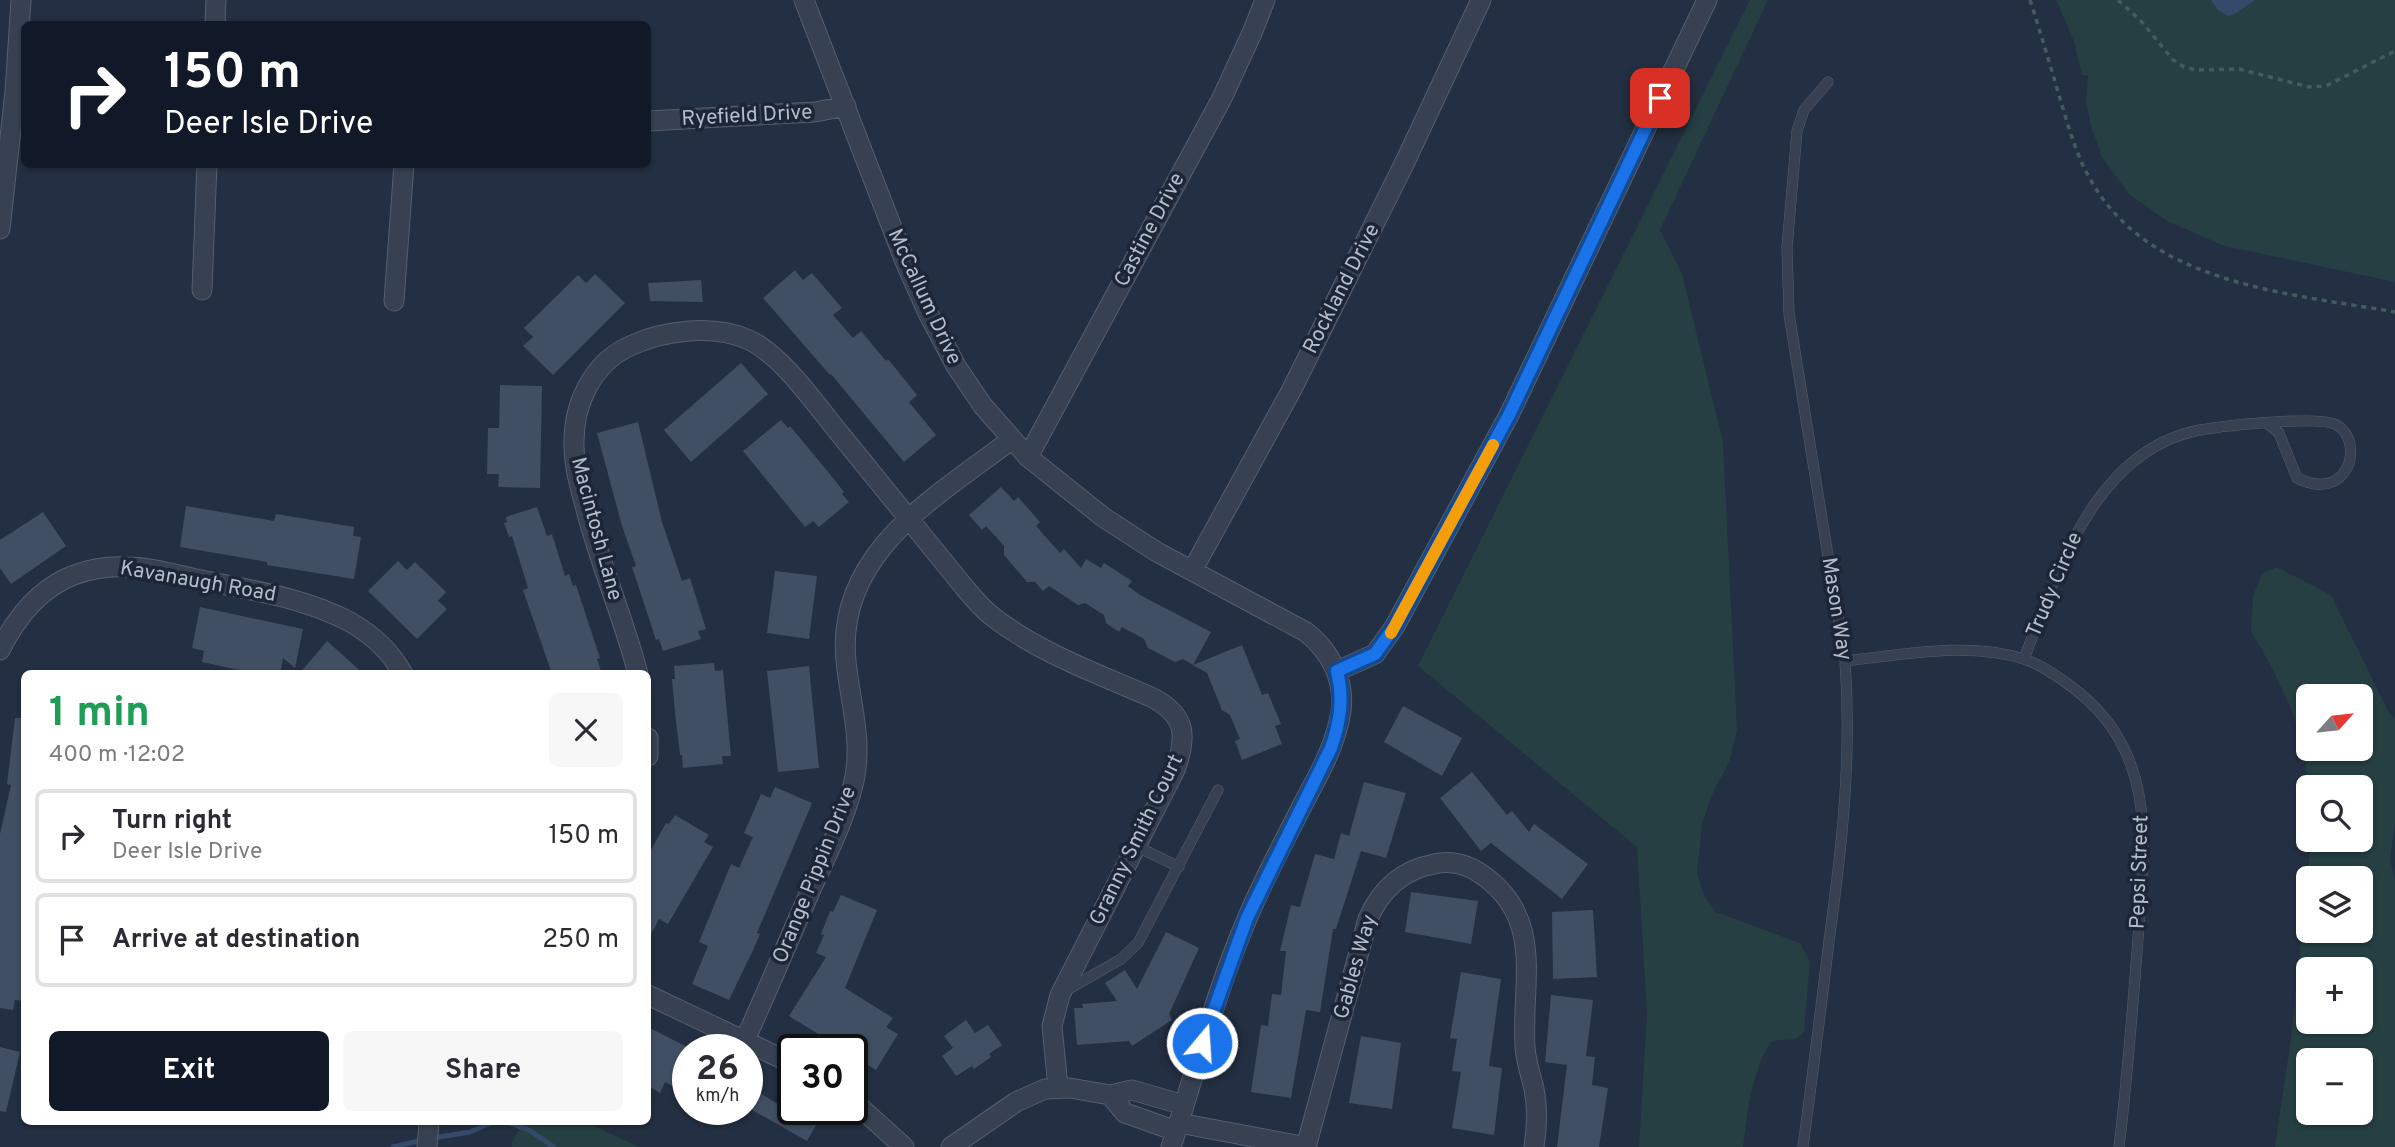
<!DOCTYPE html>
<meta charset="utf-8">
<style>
:root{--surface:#fff;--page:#f7f7f7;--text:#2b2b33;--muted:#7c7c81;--line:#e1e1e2;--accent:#111827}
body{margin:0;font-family:Overpass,sans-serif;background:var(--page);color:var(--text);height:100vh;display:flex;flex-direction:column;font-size:26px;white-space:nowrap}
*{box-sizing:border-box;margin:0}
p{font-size:23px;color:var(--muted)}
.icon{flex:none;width:38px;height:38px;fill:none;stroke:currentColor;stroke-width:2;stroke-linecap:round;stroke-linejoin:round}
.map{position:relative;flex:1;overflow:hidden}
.panel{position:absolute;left:21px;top:670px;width:630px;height:455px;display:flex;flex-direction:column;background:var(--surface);border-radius:10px;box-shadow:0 2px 5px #0004}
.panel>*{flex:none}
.guide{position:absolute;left:21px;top:21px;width:630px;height:147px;border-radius:10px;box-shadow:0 2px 5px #0004;background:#111827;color:#fff;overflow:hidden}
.needle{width:46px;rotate:63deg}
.tools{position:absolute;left:2296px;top:684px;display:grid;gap:14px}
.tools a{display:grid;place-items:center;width:77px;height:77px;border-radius:10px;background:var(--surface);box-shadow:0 2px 5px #0004;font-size:35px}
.speed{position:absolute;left:672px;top:1034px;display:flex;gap:14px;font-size:35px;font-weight:700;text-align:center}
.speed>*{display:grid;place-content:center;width:91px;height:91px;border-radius:50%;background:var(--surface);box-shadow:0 2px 5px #0004;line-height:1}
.speed small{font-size:18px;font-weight:400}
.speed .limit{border:4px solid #111;border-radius:10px;background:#fff;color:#111}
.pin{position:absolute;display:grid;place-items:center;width:60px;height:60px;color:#fff;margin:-30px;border-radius:14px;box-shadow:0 4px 10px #0006}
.me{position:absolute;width:77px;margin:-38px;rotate:18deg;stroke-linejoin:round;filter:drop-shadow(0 0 5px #0008)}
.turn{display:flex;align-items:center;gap:24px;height:147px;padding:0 28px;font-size:32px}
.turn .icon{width:91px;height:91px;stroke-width:2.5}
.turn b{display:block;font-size:49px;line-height:60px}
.round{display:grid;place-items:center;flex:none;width:74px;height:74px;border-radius:10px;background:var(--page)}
.overview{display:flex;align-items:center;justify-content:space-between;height:119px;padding:0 28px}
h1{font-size:42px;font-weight:700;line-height:52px;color:#1e9e55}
.primary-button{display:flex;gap:14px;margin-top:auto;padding:14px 28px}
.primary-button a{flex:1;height:80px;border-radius:10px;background:var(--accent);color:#fff;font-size:28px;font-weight:700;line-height:80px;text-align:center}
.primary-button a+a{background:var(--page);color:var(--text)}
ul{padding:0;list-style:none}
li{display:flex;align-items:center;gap:21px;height:94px;margin:0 14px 10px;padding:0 14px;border:4px solid var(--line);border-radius:10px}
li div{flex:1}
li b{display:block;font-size:26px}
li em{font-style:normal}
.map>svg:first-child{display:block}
.green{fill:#253f42;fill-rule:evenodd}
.water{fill:#354a6a}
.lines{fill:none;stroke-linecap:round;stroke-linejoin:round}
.stream{stroke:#354a6a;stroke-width:5}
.building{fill:#414f64}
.service-casing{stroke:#555f6f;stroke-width:11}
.minor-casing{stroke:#555f6f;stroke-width:21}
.path{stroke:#435c5f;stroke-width:3.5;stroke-dasharray:5 5;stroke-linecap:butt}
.service{stroke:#374151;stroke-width:10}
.minor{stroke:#374151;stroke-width:19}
.route-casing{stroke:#114b97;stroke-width:18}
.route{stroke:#1a73e8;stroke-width:12}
.slow{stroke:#f59e0b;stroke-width:12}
.labels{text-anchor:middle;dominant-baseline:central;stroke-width:7;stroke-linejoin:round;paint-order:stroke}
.street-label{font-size:21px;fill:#b4bdcc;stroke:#1c2636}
</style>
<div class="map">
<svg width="2395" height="1147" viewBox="0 0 2395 1147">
<rect width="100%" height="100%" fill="#232f42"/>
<path class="green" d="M1750,0H1768L1660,230L1682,274L1723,442L1737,730L1730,760L1712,795L1702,824L1697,873L1704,895L1716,912L1800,943L1810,962L1804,1032L1796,1039L1772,1041C1751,1072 1748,1110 1743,1147H1639L1647,1014L1637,847L1418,666Z
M2056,0H2395V282L2225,246L2167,221L2129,194L2102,157L2091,126L2086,101L2088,76L2082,75L2074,41Z
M2277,567L2331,595L2388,711L2395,719V823L2390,860L2395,878V1147H2275L2291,1038L2311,840H2361V788L2308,787L2303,744L2290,706L2272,668L2251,631L2253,596L2262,574ZM2361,696V749H2308V696ZM2361,878V931H2308V878ZM2308,970H2361V1022H2308ZM2308,1060H2361V1113H2308Z
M524,1122H586L639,1147H512V1142Z"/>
<path class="water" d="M2211,0H2255L2236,13L2228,16L2218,10Z"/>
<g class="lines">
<path class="stream" d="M507,1122L529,1130L554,1147
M433,1138L470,1132L493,1122
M393,1147L423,1140"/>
</g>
<path class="building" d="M795,270L803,280L812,273L842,308L833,315L853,338L861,331L886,361L888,359L917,395L909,402L936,435L904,462L831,374L830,375L763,298Z
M595,274L625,303L553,375L523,346L533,337L524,328L578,275L586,283Z
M701,280L703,302L650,301L648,283Z
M741,363L768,394L691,462L664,430Z
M500,385L542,386L540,488L498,487L499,474H487L488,428H499Z
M781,420L788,428L790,426L829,473L844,492L842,494L849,502L819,527L813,521L805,527L743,451Z
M638,422L662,522L682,581L690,578L706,629L698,631L701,639L663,651L659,639L656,640L632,567L636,566L622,526L597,433Z
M1001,487L1014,501L1018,497L1040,522L1036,526L1060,553L1064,549L1081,568L1086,559L1101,568L1104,563L1132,581L1128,586L1140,595L1211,632L1193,665L1183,659L1175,662L1148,648L1144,639L1122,627L1119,632L1106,623L1104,615L1085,603L1078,605L1049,586L1043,591L1035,582H1027L1004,555V546L997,538L986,526L982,530L969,515Z
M186,506L274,521L276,514L354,527L353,536L361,537L354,579L267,565V562L180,547Z
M537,507L547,536L552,534L565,576L569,574L573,586L576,585L600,658L597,659L601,671L592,674H552L523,590L528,588L512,536L509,537L504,523L507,522L506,517Z
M43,512L66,546L11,584L0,568V540Z
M398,561L407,570L415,562L446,592L438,601L447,609L417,639L368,591Z
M775,571L817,576L809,639L767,633Z
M200,607L303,629L295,668L283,658L280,674H257L202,662L204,651L192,648Z
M327,641L364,674H299Z
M1242,645L1262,695L1268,693L1281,724L1275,726L1282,744L1242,760L1235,741L1240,739L1230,715L1222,710L1207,673L1193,665Z
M714,663L715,671L723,670L731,756H722L723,764L683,768L682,755H680L675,713L672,679H675L674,666Z
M809,666L819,768L778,772L767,671Z
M1403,706L1462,738L1442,776L1384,742Z
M15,718H24V1001L15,1000L13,1010L0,1008V834L11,785L7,784Z
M1472,772L1507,815L1512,811L1529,832L1534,824L1588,864L1562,899L1491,843L1481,851L1440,798Z
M1364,782L1406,793L1386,858L1361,851L1336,929H1333L1320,1012L1306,1010L1291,1098L1251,1092L1261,1025L1268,1026L1272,994L1281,995L1286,951H1280L1291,905L1300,907L1315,854L1334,859L1341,833L1349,836Z
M775,787L812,803L757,933L760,934L754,948L729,1000L692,984L708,946L699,942L731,864L739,868L753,837L744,833L761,794L770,798Z
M675,815L709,835L704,842L713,847L668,924L659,919L648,940V855L666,823L669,824Z
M1411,892L1478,901L1471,944L1405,932Z
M841,895L877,910L845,988L893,1018L886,1027L898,1034L876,1070L852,1055V1050H844L789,1016L826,957L816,953L824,935L821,934L830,911L833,912Z
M1593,910L1597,977L1553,979L1552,912Z
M1166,932L1199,948L1169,1014L1172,1020L1132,1046L1129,1041L1077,1045L1074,1008H1083L1082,1004L1117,1001L1105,983L1125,970L1137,989Z
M1461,972L1501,979L1489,1066L1502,1068L1494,1135L1452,1128L1461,1072L1452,1071L1457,1039L1450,1038Z
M1551,995L1593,1000L1586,1056L1595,1057L1592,1085L1608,1088L1599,1147H1557L1567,1065L1545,1062Z
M966,1020L975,1033L988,1025L1002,1045L989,1054L991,1057L974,1069L972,1066L956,1076L942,1056L953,1048L944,1036Z
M648,1027L693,1050H687L688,1066L676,1088L665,1082L660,1093L648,1086Z
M1361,1036L1401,1043L1392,1109L1349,1103Z
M0,1047L20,1052L6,1112L0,1111Z
M747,1085L781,1106L783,1103L802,1115L804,1111L819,1120L807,1141L747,1107Z"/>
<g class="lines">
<defs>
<path id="service" d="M2024,659C2056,574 2095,449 2200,430C2223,426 2320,415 2337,425C2365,442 2349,504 2297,478L2279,433L2268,424
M1845,661C1902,655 1968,641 2024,659C2045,666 2065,681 2082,695C2162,762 2143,861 2137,952C2132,1017 2127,1082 2119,1147
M1136,846L1179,867
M1067,990L1121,959L1138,943L1218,790
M1803,1147C1812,1078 1821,1010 1829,941C1842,846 1852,757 1845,661L1789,314L1787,247L1797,131L1804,110L1828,82"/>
<path id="minor" d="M804,0L906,264L928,313L956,366L983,406L1028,457L1103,517L1157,552L1306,632C1330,651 1345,679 1341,711C1336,745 1319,774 1303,804C1284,842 1263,880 1247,919C1215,993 1196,1071 1171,1147
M215,24L216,0
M648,121L815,112L846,106
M0,229L15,92L21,0
M202,290L207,164
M394,301L404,164
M1028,457L1222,98L1252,33L1265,0
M1192,571L1291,391L1405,162L1481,0
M0,650C16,618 40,588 74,575C90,569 109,566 127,567C153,567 180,576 206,581C255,591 305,598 350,622C371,634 391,652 403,674
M1337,671L1375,654L1395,626L1509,415L1707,0
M638,674C624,619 601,567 587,513C581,491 574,468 574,445C573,405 592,363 630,346C664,330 714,324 749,340C782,355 817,406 840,434C880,483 920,532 960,582C970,594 980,607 993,617C1041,654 1099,674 1153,698C1187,716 1187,737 1175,770L1060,995L1052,1026L1058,1087
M648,738V756
M648,995L793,1064
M745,1040C768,989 790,937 813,885C828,852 846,817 854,781C863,740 850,702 846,661C835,552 938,496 1012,439
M1110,1095L1125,1113L1176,1131
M852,1100L904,1147
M1179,1123L1307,1147
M427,1147L429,1122
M951,1147L1016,1102L1045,1089L1070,1088L1110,1095L1132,1090L1184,1105
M1306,1147L1368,919C1381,889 1402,870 1434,864C1452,860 1469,865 1484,876C1545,920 1521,984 1525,1047C1526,1062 1531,1075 1534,1089C1538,1109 1537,1127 1534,1147"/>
</defs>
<use href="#service" class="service-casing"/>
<use href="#minor" class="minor-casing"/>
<path class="path" d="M2030,0C2041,34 2051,68 2061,102C2069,128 2076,154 2089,177C2147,285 2288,293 2395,312
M2118,0L2142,22L2173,60L2184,67L2196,70L2239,69L2309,87L2326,86L2395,51"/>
<use href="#service" class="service"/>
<use href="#minor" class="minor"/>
</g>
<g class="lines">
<defs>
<path id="route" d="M1202,1043L1247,918L1331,748C1340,722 1344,699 1337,671L1375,654L1395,626L1509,415L1660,98"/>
</defs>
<use href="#route" class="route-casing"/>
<use href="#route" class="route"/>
<path class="slow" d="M1391,633L1493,445"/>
</g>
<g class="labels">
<g class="street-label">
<text transform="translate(747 116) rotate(-3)">Ryefield Drive</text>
<text transform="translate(1150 230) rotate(-62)">Castine Drive</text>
<text transform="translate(1342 289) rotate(-63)">Rockland Drive</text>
<text transform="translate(924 297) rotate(65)">McCallum Drive</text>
<text transform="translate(596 529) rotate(75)">Macintosh Lane</text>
<text transform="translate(198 582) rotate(10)">Kavanaugh Road</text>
<text transform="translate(2055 585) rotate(-67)">Trudy Circle</text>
<text transform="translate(1836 609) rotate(81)">Mason Way</text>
<text transform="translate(1137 840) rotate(-64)">Granny Smith Court</text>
<text transform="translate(2140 872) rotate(-88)">Pepsi Street</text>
<text transform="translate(815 875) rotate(-68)">Orange Pippin Drive</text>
<text transform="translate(1356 967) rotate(-74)">Gables Way</text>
</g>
</g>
</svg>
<div class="tools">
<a><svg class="needle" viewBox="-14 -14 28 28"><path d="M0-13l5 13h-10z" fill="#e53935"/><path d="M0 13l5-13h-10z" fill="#7c7c81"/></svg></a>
<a><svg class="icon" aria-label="search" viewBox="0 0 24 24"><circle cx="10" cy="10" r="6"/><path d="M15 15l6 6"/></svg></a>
<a><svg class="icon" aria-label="layers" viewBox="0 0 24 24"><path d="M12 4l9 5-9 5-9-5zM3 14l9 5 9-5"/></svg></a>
<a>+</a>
<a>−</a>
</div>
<div class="speed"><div>26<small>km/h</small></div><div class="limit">30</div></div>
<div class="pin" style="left:1660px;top:98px;background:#d93025"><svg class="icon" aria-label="arrive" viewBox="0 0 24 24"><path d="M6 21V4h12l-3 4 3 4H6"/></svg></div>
<svg class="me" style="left:1202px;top:1043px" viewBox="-20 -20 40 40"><circle r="17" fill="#1a73e8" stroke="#fff" stroke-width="3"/><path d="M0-11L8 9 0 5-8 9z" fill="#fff"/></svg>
<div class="guide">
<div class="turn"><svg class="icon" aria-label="right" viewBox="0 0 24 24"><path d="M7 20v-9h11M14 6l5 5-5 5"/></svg><div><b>150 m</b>Deer Isle Drive</div></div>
</div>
<section class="panel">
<div class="overview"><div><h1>1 min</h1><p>400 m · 12:02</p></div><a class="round"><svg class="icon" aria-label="close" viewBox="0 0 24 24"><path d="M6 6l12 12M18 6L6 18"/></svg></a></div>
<ul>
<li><svg class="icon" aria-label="right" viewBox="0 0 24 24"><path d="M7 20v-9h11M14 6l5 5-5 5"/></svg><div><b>Turn right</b><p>Deer Isle Drive</p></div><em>150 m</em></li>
<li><svg class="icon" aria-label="arrive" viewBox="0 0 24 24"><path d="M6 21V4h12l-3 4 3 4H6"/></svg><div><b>Arrive at destination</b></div><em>250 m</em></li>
</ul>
<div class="primary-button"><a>Exit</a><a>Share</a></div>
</section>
</div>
